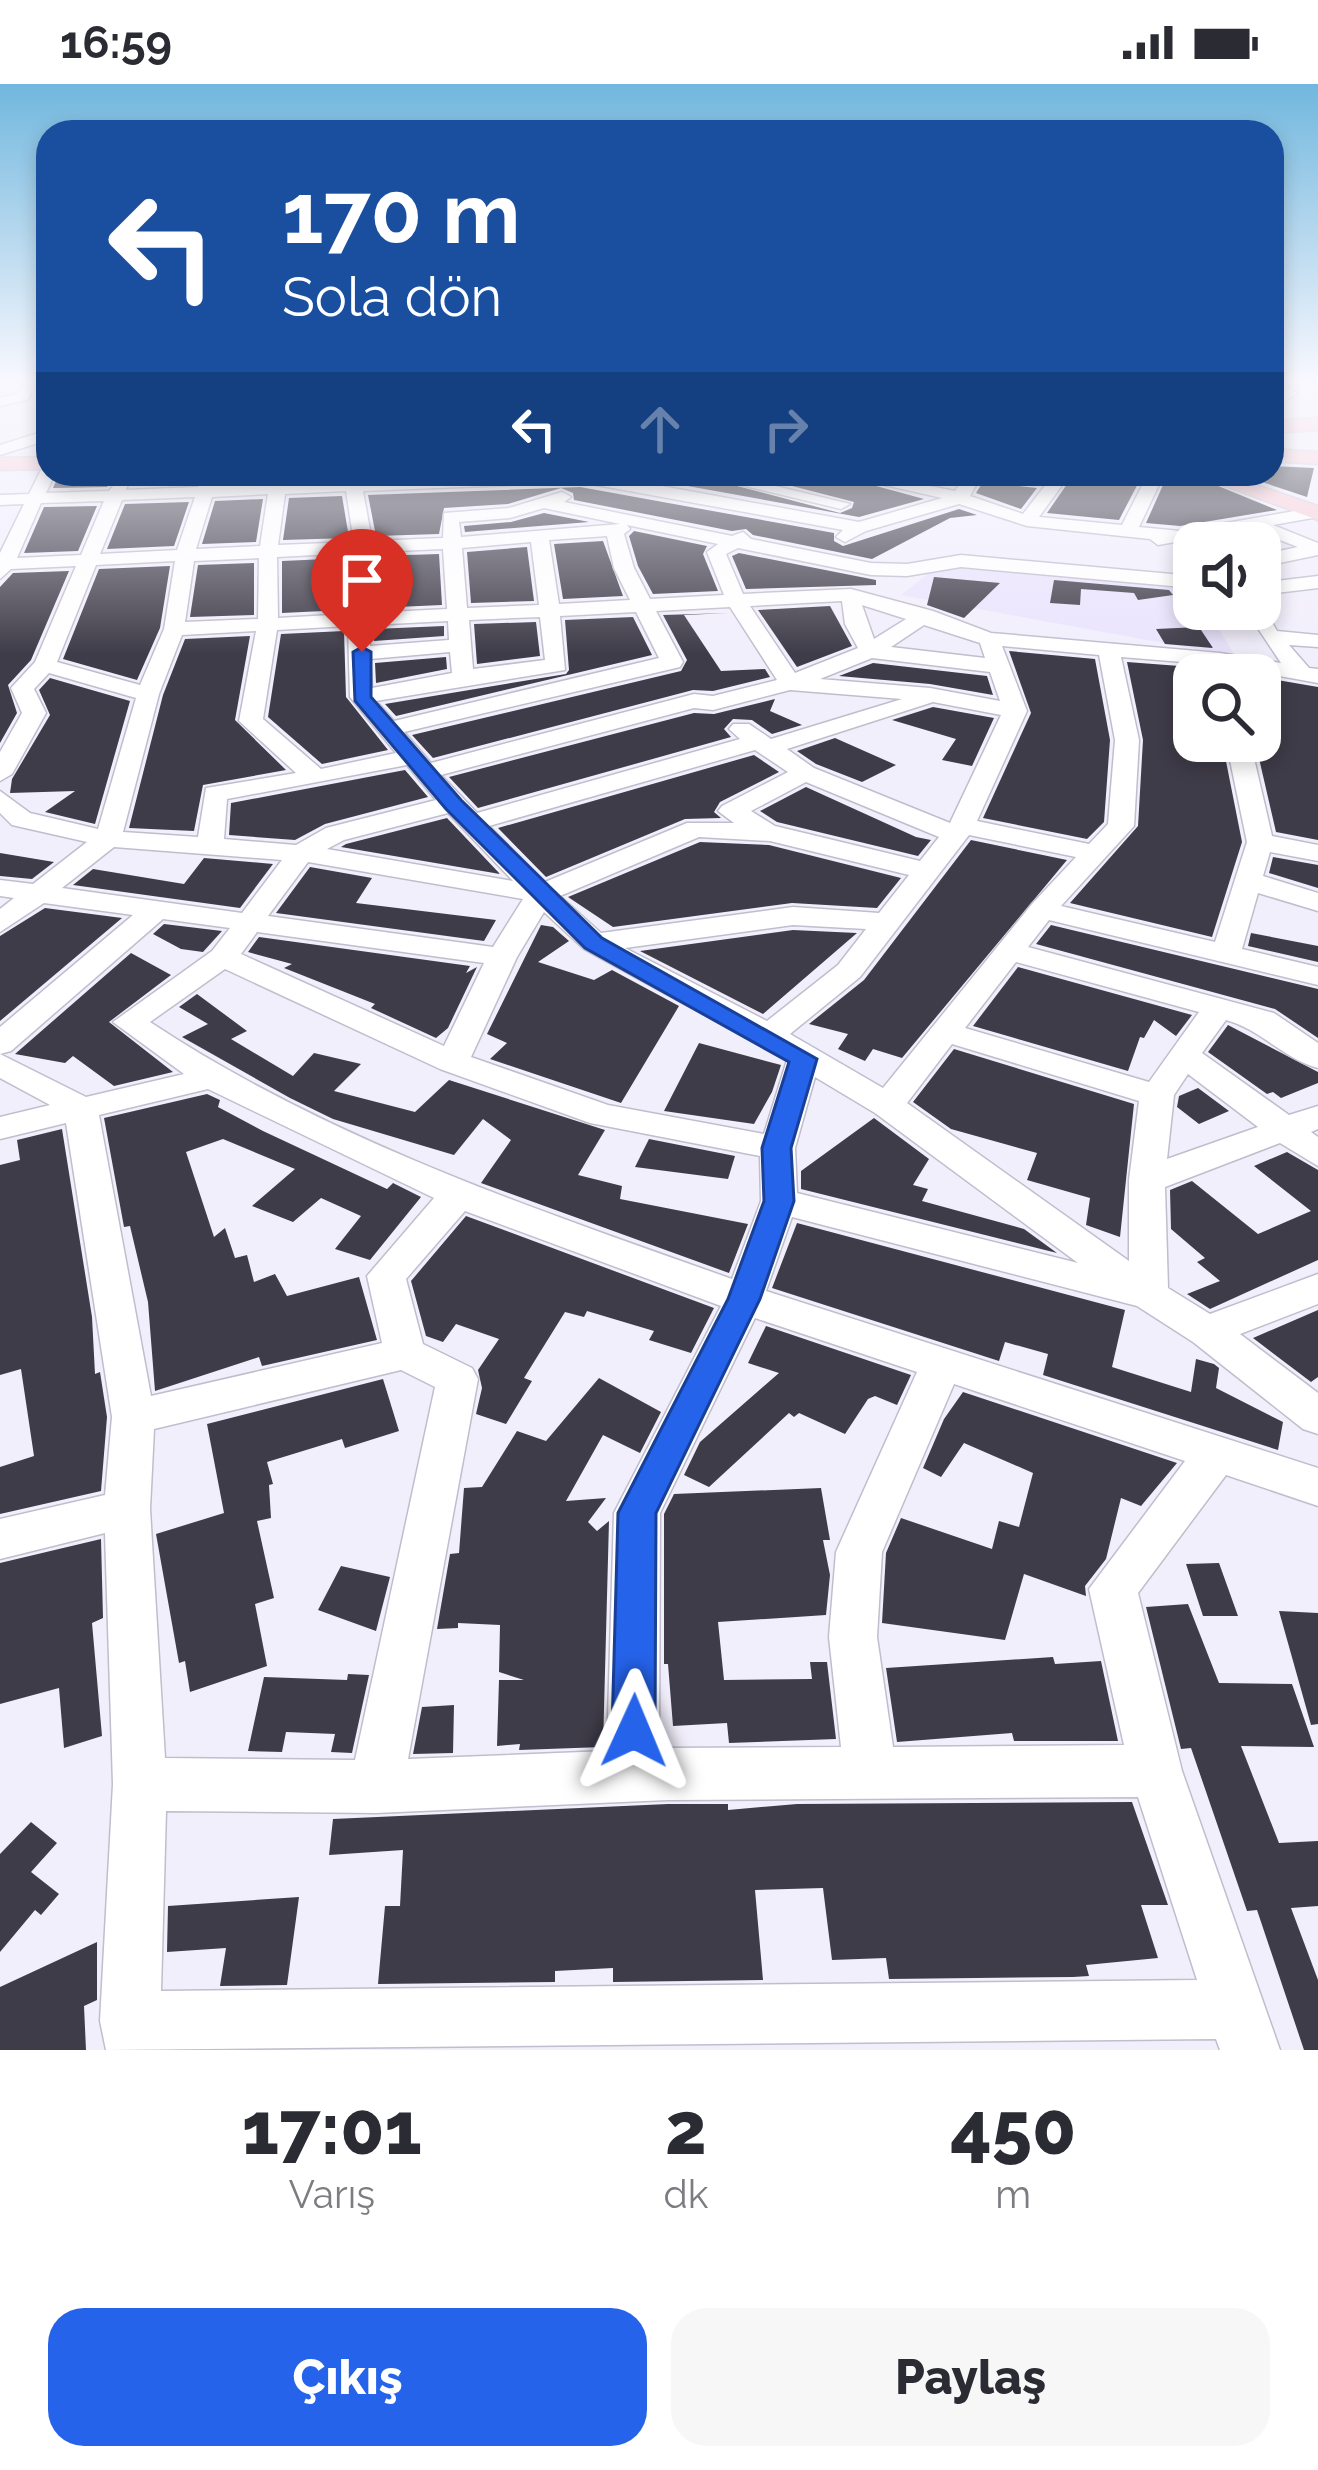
<!DOCTYPE html>
<html lang="tr">
<meta charset="utf-8">
<style>
:root{--surface:#fff;--page:#f7f7f7;--text:#2b2b33;--muted:#7c7c81;--accent:#2563eb}
body{margin:0;font-family:Raleway,sans-serif;background:var(--page);color:var(--text);height:100vh;display:flex;flex-direction:column;font-size:45px;white-space:nowrap}
*{box-sizing:border-box;margin:0}
p{font-size:39px;color:var(--muted)}
.icon{flex:none;width:66px;height:66px;fill:none;stroke:currentColor;stroke-width:2;stroke-linecap:round;stroke-linejoin:round}
.map{position:relative;height:1966px;overflow:hidden}
.drawer{display:flex;flex-direction:column;background:var(--surface);flex:1}
.drawer>*{flex:none}
.top-card{position:absolute;left:36px;top:36px;width:1248px;height:366px;border-radius:36px;box-shadow:0 6px 18px #0003;background:#1a4fa0;color:#fff;overflow:hidden}
.tools{position:absolute;left:1173px;top:438px;display:grid;gap:24px}
.tools a{display:grid;place-items:center;width:108px;height:108px;border-radius:24px;background:var(--surface);box-shadow:0 6px 18px #0003;font-size:60px}
.pin{position:absolute;display:grid;place-items:center;width:102px;height:102px;color:#fff;margin:-123px -51px;border-radius:50% 50% 50% 0;rotate:-45deg;box-shadow:0 0 12px #0007}
.pin .icon{rotate:45deg}
.me{position:absolute;width:132px;margin:-66px;rotate:1deg;stroke-linejoin:round;filter:drop-shadow(0 0 9px #0008)}
.turn{display:flex;align-items:center;gap:42px;height:252px;padding:0 48px;font-size:54px}
.turn .icon{width:156px;height:156px;stroke-width:2.5}
.turn b{display:block;font-size:84px;line-height:102px}
.lanes{display:flex;align-items:center;height:114px;padding:0 48px;background:#0003;justify-content:center;gap:60px;direction:ltr}
.lanes .off{opacity:.35}
.eta{display:flex;justify-content:space-evenly;align-items:center;height:204px;text-align:center}
.eta b{font-size:72px;font-weight:800;line-height:84px}
.primary-button{display:flex;gap:24px;margin-top:auto;padding:24px 48px}
.primary-button a{flex:1;height:138px;border-radius:36px;background:var(--accent);color:#fff;font-size:48px;font-weight:800;line-height:138px;text-align:center}
.primary-button a+a{background:var(--page);color:var(--text)}
.status{display:flex;justify-content:space-between;align-items:center;height:84px;padding:0 60px;background:var(--surface);direction:ltr}
.status svg{height:33px;fill:currentColor}
.map>svg:first-child{display:block}
.built{fill:#eae4fd}
.building{fill:#3f3c49}
.lines{fill:none;stroke-linecap:round;stroke-linejoin:round}
.minor-casing{stroke:#c0bdcd;stroke-width:3}
.major-casing{stroke:#d2d2d3;stroke-width:3}
.minor{fill:#fff;fill-rule:evenodd}
.major{fill:#faced7;fill-rule:evenodd}
.route{fill:#2563eb;stroke:#184099;stroke-width:3}
</style>
<div class="status"><b>16:59</b><svg viewBox="0 0 49 12"><path d="M0 12V9h3v3zM5 12V6h3v6zM10 12V3h3v9zM15 12V0h3v12zM26 1h20v11H26zM47 4h2v5h-2z"/></svg></div>
<div class="map">
<svg width="1318" height="1966" viewBox="0 0 1318 1966">
<rect width="100%" height="100%" fill="#f2effc"/>
<path class="built" d="M1022,484L1194,502V525H1207L1235,572L901,511L934,485Z"/>
<path class="building" d="M1272,382L1314,384L1307,413L1238,390H1272Z
M59,390H117L107,403L53,404Z
M126,390H199L195,399L132,401Z
M621,390H691L840,429L852,424L854,418L745,390H832L924,415L859,433Z
M1074,390H1143L1119,436L1047,429Z
M1168,390H1189L1277,426L1180,442L1146,439Z
M983,398L1037,404L1021,425L976,409Z
M580,403L834,449V457L843,462L959,425L977,431L950,434L872,475L753,451L746,445L732,447L574,416L573,409L561,404L508,420L444,424L439,450L376,452L368,411Z
M342,412L349,454L283,456L289,414Z
M263,415L256,458L202,460L215,417Z
M189,418L174,462L107,465L125,420Z
M97,422L78,467L24,469L44,423Z
M544,429L589,438L465,448L464,442L511,438Z
M634,447L707,462L703,470L718,507L653,510L638,482L629,452Z
M603,457L623,512L563,515L554,460Z
M527,463L534,517L471,519L467,468Z
M739,469L876,496V501L746,505L732,472Z
M439,470L442,521L374,524L377,472Z
M349,474L344,526L282,529V477Z
M254,479V531L190,533L198,481Z
M170,482L160,544L137,596L63,575L99,485Z
M69,487L31,576L8,601L17,629L0,659V503L13,489Z
M934,493L1000,499L964,534L927,521Z
M1054,496L1169,506L1173,511L1138,516L1134,509L1081,505L1080,521L1050,519Z
M830,522L852,562L797,583L758,526Z
M729,529L684,531L721,587L765,585L770,593L713,607L693,606L433,674L412,651L681,587L687,576L663,531Z
M633,533L652,571L396,632L385,620L566,590L569,586L565,536Z
M536,538L540,572L477,580L474,540Z
M444,542V552L374,557V545Z
M1199,543L1213,564L1165,560L1156,545Z
M344,547L346,613L388,666L322,680L268,633L281,550Z
M250,552L235,636L286,686L203,701L194,747L129,744L163,611L185,555Z
M1009,567L1095,575L1110,656L1104,738L1087,755L983,734L1031,629Z
M446,573L447,585L376,599L375,579Z
M1127,578L1219,585L1230,591H1194V657H1222L1242,758L1212,853L1070,819L1138,742L1143,656Z
M873,579L987,592L993,611L930,600L839,592Z
M1260,593L1318,603V756L1276,748L1255,657H1260Z
M50,594L130,617L95,740L45,728L75,707L10,709L12,695L50,631L39,606Z
M775,615L770,627L802,641L772,650L752,636L733,635L724,645L731,653L478,724L449,693L694,629L714,630Z
M933,623L994,634L972,682L942,676L956,655L892,636Z
M835,654L896,681L862,698L816,680L797,667Z
M754,671L779,688L720,718L714,728L721,734L685,735L546,793L498,744Z
M405,686L428,713L325,740L295,756L229,751L231,719Z
M806,703L916,753L931,756L918,772L777,738L760,727Z
M447,734L500,790L341,763L346,760Z
M971,756L1067,776L902,974L873,965L865,977L838,965L848,950L809,940L864,896Z
M700,758L769,761L901,794L877,824L792,819L613,843L568,813Z
M0,769L54,778L32,795L0,792Z
M1273,773L1318,781V804L1269,789Z
M204,774L273,780L240,824L73,801L93,785L184,800Z
M310,783L372,794L356,819L496,836L484,857L276,829Z
M45,824L122,834L0,937V852Z
M164,840L222,847L203,868L181,865L153,850Z
M541,841L553,843L569,857L538,878L594,896L612,886L679,922L621,1019L490,975L507,959L487,950Z
M1051,841L1318,905V954L1275,925L1036,860Z
M793,846L857,849L763,930L640,867Z
M1251,849L1318,862V878L1248,862Z
M259,853L470,882L466,889L477,883L448,944L436,954L371,924L375,920L284,884L292,880L248,868Z
M131,869L171,891L109,938L173,988L114,1002L73,972L65,979L15,970Z
M1018,883L1192,931L1176,952L1154,936L1144,954L1140,953L1128,987L973,942Z
M197,910L247,947L231,955L293,992L314,969L361,980L334,1007L415,1028L449,996L605,1046L578,1091L622,1102L620,1115L748,1140L729,1189L481,1099L511,1056L483,1035L454,1071L333,1035L290,1014L182,953L208,940L179,923Z
M1228,941L1318,988V999L1281,1014L1273,1008L1267,1010L1208,968Z
M699,959L781,981L772,1008L754,1040L664,1027Z
M954,965L1134,1020L1120,1153L1086,1141L1090,1114L1027,1096L1037,1069L951,1045L913,1018Z
M1198,1004L1229,1027L1199,1040L1177,1023L1179,1012Z
M207,1010L220,1016L218,1023L263,1047L387,1105L393,1099L421,1113L370,1176L335,1165L361,1132L321,1114L293,1138L252,1122L295,1085L223,1055L186,1068L214,1153L225,1144L235,1174L247,1171L254,1198L275,1190L287,1212L359,1193L377,1256L262,1282L259,1273L155,1307L148,1218L130,1142L124,1143L104,1034Z
M874,1034L929,1075L913,1101L928,1105L922,1117L1024,1145L1057,1169L801,1105V1087Z
M62,1045L92,1233L95,1290L100,1288L107,1333L101,1407L0,1430V1383L34,1372L21,1285L0,1291V1081L20,1076L17,1056Z
M649,1055L735,1072L728,1095L635,1083Z
M1287,1068L1318,1086V1176L1210,1225L1187,1210L1220,1197L1197,1178L1205,1174L1171,1145L1170,1106L1192,1097L1258,1150L1311,1127L1254,1082Z
M466,1132L714,1224L691,1269L649,1256L654,1247L587,1227L584,1233L565,1228L524,1294L532,1297L506,1340L476,1330L482,1304L478,1286L499,1255L456,1240L443,1258L426,1252L411,1197Z
M797,1139L1125,1226L1112,1283L1191,1308L1196,1275L1214,1280L1219,1284L1216,1304L1283,1338L1278,1366L1043,1291L1048,1270L1005,1258L999,1277L772,1204Z
M1318,1226V1293L1311,1298L1253,1254Z
M766,1242L911,1291L897,1321L875,1312L868,1315L845,1350L799,1329L794,1333L789,1329L709,1403L684,1391L700,1358L779,1289L748,1279Z
M599,1294L661,1328L640,1369L603,1351L566,1417L606,1414L588,1438L597,1447L609,1437L603,1663L519,1666L520,1660L497,1662L499,1596H524L499,1588L500,1541L458,1539V1544L437,1545L450,1470L459,1469L464,1404L482,1403L517,1347L546,1357Z
M383,1295L399,1347L345,1364L342,1355L267,1378L273,1400L269,1401L271,1434L257,1437L274,1514L255,1520L267,1582L190,1608L185,1577L179,1579L156,1450L224,1429L207,1340Z
M963,1308L1177,1379L1141,1422L1121,1414L1106,1475L1085,1502L1086,1512L1024,1490L1005,1556L882,1539L886,1469L901,1434L992,1465L999,1437L1019,1443L1033,1389L964,1359L941,1393L923,1384L944,1335Z
M821,1404L830,1456H823L830,1491L826,1531L718,1538L724,1596L812,1595L810,1578H827L836,1655L729,1659L727,1639L673,1642L668,1580H664V1430L674,1410Z
M101,1455L103,1534L92,1539L102,1652L64,1664L59,1604L0,1620V1479Z
M1219,1479L1238,1532H1203L1186,1480Z
M341,1482L390,1493L376,1547L318,1526Z
M1188,1520L1219,1599L1292,1600L1314,1663L1241,1662L1279,1759L1318,1757V1822L1291,1824L1318,1896V1966H1304L1257,1826L1247,1827L1191,1664L1181,1665L1146,1523Z
M1279,1527L1318,1529V1640L1311,1641Z
M1053,1573L1055,1580L1101,1577L1118,1657H1014L1012,1649L897,1658L886,1584Z
M348,1590L369,1591L352,1669L331,1668L335,1650L286,1648L282,1668L248,1667L264,1593L347,1596Z
M454,1621L453,1669L413,1670L422,1623Z
M1132,1718L1168,1821H1141L1158,1874L1086,1881L1089,1892L1073,1893L889,1895L886,1874L832,1876L823,1804L755,1806L763,1896L613,1898V1884L555,1887V1898L378,1900L385,1822H400L403,1766L329,1771L333,1735L668,1720H728V1726L797,1720Z
M31,1738L57,1759L31,1788L59,1810L41,1831L35,1826L0,1868V1770Z
M299,1813L287,1901L220,1902L226,1864L167,1868L168,1822Z
M97,1858V1916L84,1922L86,1966H0V1903Z"/>
<g class="lines">
<defs>
<path id="minor" d="M1272,296L1298,309L1272,326V315L1281,310L1272,305Z
M26,297H48V305L35,304L27,316L0,322V314L17,310Z
M48,346V356L0,371V361Z
M48,382V390H55L46,409L109,407L121,392L129,397L126,406L198,403L204,390H216L215,402L270,400L272,390H288L287,400L596,390L859,438L942,414L836,390H870L955,407L966,390H982L970,412L1023,430L1054,390H1070L1039,433L1122,441L1148,390H1164L1139,443L1180,447L1318,423V433L1273,441L1318,459V471L1260,483V471L1298,463L1251,445L1158,461L1150,455L1027,442L959,420L866,447L845,458L836,453L843,446L580,398L363,407L372,457L443,454L444,429L509,424L562,408L571,413L564,418L732,452L743,448L751,455L871,479L907,480L961,471L1194,492V504L961,483L907,492L871,491L738,464L726,470L743,510L851,505L933,527L991,549L1220,569L1281,579L1245,525H1260L1262,521L1277,547L1318,551V563L1289,561L1309,584L1318,585V599L1220,581L1121,573L1139,656L1134,742L1061,822L1215,858L1247,758L1226,657H1250L1272,752L1318,761V777L1270,768L1263,792L1318,809V827L1258,809L1242,865L1318,883V901L1049,836L1028,863L1274,929L1318,959V984C1284,975 1260,945 1226,936L1202,969L1289,1031L1318,1022V1045L1311,1048L1318,1053V1082L1280,1059L1165,1103L1168,1204L1210,1230L1318,1190V1220L1240,1250L1318,1309V1350L1303,1345L1193,1258L1137,1222L792,1133L766,1207L1318,1384V1422L1226,1391L1138,1509L1182,1687L1280,1966H1220L1216,1955L106,1966L100,1937L113,1700L105,1449L0,1475V1435L105,1411L112,1333L66,1039L0,1055V1033L50,1021L0,994V970L86,1013L184,990L113,938L212,867L230,844L163,835L11,967L0,970V943L133,831L44,819L0,848V825L14,814L0,812V796L33,800L87,758L12,741L0,729V707L30,729L98,745L136,614L49,589L34,605L46,629L12,690L0,697V668L22,629L11,604L35,578L76,482L11,485L0,495V469L24,420L0,421V411L29,410L42,384ZM346,407L354,458L278,461L285,410ZM268,410L260,462L196,465L212,413ZM195,413L177,466L100,470L122,416ZM104,417L81,471L17,474L41,419ZM544,424L620,440L461,453L459,438L510,434ZM627,441L718,460L707,468L724,511L650,515L634,484L624,450L630,445ZM607,452L614,484L630,516L559,520L549,456ZM531,458L539,521L467,524L462,464ZM443,465L447,525L369,529L373,468ZM354,469L348,530L278,534L277,473ZM259,474L258,535L185,538L194,477ZM175,477L164,545L140,601L57,578L96,481ZM842,517L845,540L858,564L795,589L750,522ZM862,521L906,535L874,555ZM730,523L777,596L713,612L694,610L431,679L404,648L680,583L683,578L656,527ZM636,528L659,574L394,637L376,617L565,586L560,532ZM540,533L545,576L473,585L469,536ZM448,537L449,556L370,562L369,541ZM924,541L980,559L985,574L891,563ZM348,542L350,613L396,669L321,685L263,635L277,546ZM256,547L239,637L296,689L206,704L198,753L123,748L159,610L182,551ZM1002,562L1099,571L1115,656L1108,740L1089,760L977,737L1027,627ZM450,568L452,589L372,604L370,575ZM872,574L990,588L1000,617L930,604L820,595ZM790,606L902,615L771,655L749,640H733L729,645L740,655L477,729L441,691L694,624L713,626ZM933,618L1001,631L950,739L814,684L787,665ZM755,666L788,688L722,722L718,727L734,739H687L545,798L489,742ZM407,681L436,716L326,744L296,761L224,755L227,715ZM806,698L939,753L920,777L775,742L751,727ZM448,729L513,797L327,765L344,756ZM969,751L1076,773L1032,820L883,1004L790,950L860,893ZM699,753L770,757L909,791L879,829L793,823L601,849L560,812ZM114,763L282,776L242,829L62,804ZM308,778L523,815L493,863L268,832ZM544,828L584,865L787,976L764,1050L608,1021L471,973L517,873ZM793,841L866,845L838,881L767,937L625,864ZM257,848L484,879L444,962L241,870ZM1016,878L1199,928L1149,998L965,944ZM225,885L440,985L590,1039L760,1072L761,1117L732,1195C532,1124 328,1056 150,938ZM952,960L1139,1017L1129,1096V1177L907,1019ZM1188,990L1258,1043L1167,1075L1174,1011ZM815,993L875,1029L1078,1179L797,1109L795,1064ZM208,1005L434,1114L367,1192L382,1259L151,1312L99,1031ZM465,1127L721,1222L614,1429L607,1667L408,1675L478,1295L472,1284L423,1260L406,1195ZM755,1234L917,1288L836,1468L829,1553L841,1663L659,1664L660,1429ZM401,1286L435,1303L355,1676L165,1674L150,1425L154,1345ZM954,1300L1185,1377L1089,1505L1124,1661L893,1663L877,1553L882,1468ZM1138,1713L1197,1896L161,1907L166,1727L376,1729L668,1716Z
M695,390H726L850,420L841,425Z
M1318,492V504L1260,511V499Z"/>
<path id="major" d="M1318,334V346L1272,349V337Z
M1272,365L1318,368V380L1272,377Z
M48,373V385L0,386V374Z
M1193,390H1224L1318,422V436Z"/>
</defs>
<use href="#minor" class="minor-casing"/>
<use href="#major" class="major-casing"/>
<use href="#minor" class="minor"/>
<use href="#major" class="major"/>
</g>
<linearGradient id="sky" x2="0" y2="1"><stop stop-color="#71b7de"/><stop offset="0.52" stop-color="#f9f8fe"/><stop offset="1" stop-color="#f9f8fe" stop-opacity="0"/></linearGradient>
<rect width="1318" height="570" fill="url(#sky)"/>
<path class="route" d="M362,563L371,568V613L461,716L602,854L817,975L791,1064L794,1117L760,1215L656,1429L655,1647L649,1661L634,1668L619,1661L612,1647L618,1429L728,1215L764,1117L762,1064L789,978L585,864L446,725L355,617L353,568Z"/>
</svg>
<div class="tools">
<a><svg class="icon" aria-label="sound" viewBox="0 0 24 24"><path d="M4 9h4l5-4v14l-5-4H4zM17 9q2 3 0 6"/></svg></a>
<a><svg class="icon" aria-label="search" viewBox="0 0 24 24"><circle cx="10" cy="10" r="6"/><path d="M15 15l6 6"/></svg></a>
</div>
<div class="pin" style="left:362px;top:568px;background:#d93025"><svg class="icon" aria-label="arrive" viewBox="0 0 24 24"><path d="M6 21V4h12l-3 4 3 4H6"/></svg></div>
<svg class="me" style="left:634px;top:1647px" viewBox="-20 -20 40 40"><path d="M0-17L14 15 0 8-14 15z" fill="#2563eb" stroke="#fff" stroke-width="4"/></svg>
<div class="top-card">
<div class="turn"><svg class="icon" aria-label="left" viewBox="0 0 24 24"><path d="M17 20v-9H6M10 6l-5 5 5 5"/></svg><div><b>170 m</b>Sola dön</div></div>
<div class="lanes"><svg class="icon" aria-label="left" viewBox="0 0 24 24"><path d="M17 20v-9H6M10 6l-5 5 5 5"/></svg><svg class="icon off" aria-label="ahead" viewBox="0 0 24 24"><path d="M12 20V5M6 11l6-6 6 6"/></svg><svg class="icon off" aria-label="right" viewBox="0 0 24 24"><path d="M7 20v-9h11M14 6l5 5-5 5"/></svg></div>
</div>
</div>
<section class="drawer">
<div class="eta">
<div><b>17:01</b><p>Varış</p></div>
<div><b>2</b><p>dk</p></div>
<div><b>450</b><p>m</p></div>
</div>
<div class="primary-button"><a>Çıkış</a><a>Paylaş</a></div>
</section>
